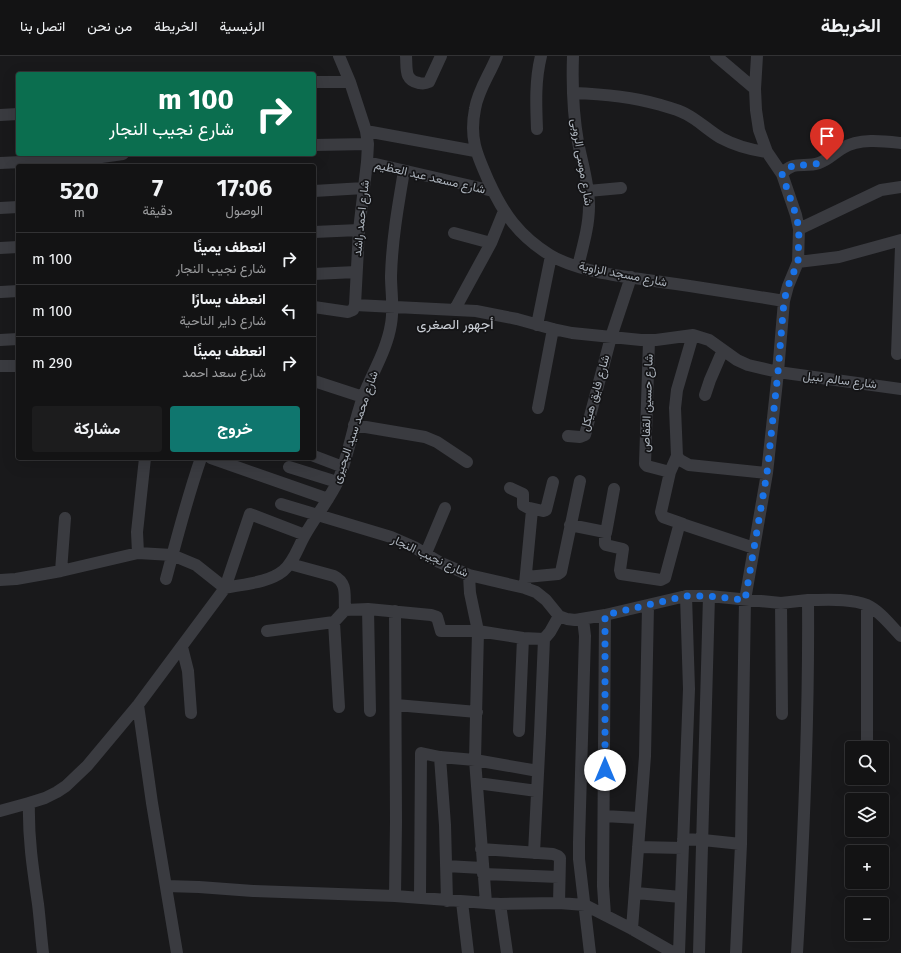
<!DOCTYPE html>
<html lang="ar">
<meta charset="utf-8">
<style>
:root{--surface:#131314;--page:#1c1c1d;--text:#f1f3f6;--muted:#9d9ea0;--line:#323234;--accent:#0f766e}
body{margin:0;font-family:"Fira Sans",Vazirmatn,sans-serif;background:var(--page);color:var(--text);direction:rtl;height:100vh;display:flex;flex-direction:column;font-size:15px;white-space:nowrap}
*{box-sizing:border-box;margin:0}
p{font-size:13px;color:var(--muted)}
.icon{flex:none;width:22px;height:22px;fill:none;stroke:currentColor;stroke-width:2;stroke-linecap:round;stroke-linejoin:round}
.map{position:relative;flex:1;overflow:hidden;direction:ltr}
.drawer{position:absolute;left:16px;top:108px;width:300px;height:296px;display:flex;flex-direction:column;background:var(--surface);border-radius:4px;box-shadow:0 4px 16px #0002,0 0 0 1px var(--line);direction:rtl}
.drawer>*{flex:none}
.guide{position:absolute;left:16px;top:16px;width:300px;height:84px;border-radius:4px;box-shadow:0 4px 16px #0002,0 0 0 1px var(--line);direction:rtl;background:#0b6e4f;color:#fff;overflow:hidden}
.tools{position:absolute;left:845px;top:685px;display:grid;gap:8px}
.tools a{display:grid;place-items:center;width:44px;height:44px;border-radius:4px;background:var(--surface);box-shadow:0 4px 16px #0002,0 0 0 1px var(--line);font-size:20px}
.pin{position:absolute;display:grid;place-items:center;width:34px;height:34px;color:#fff;margin:-41px -17px;border-radius:50% 50% 50% 0;rotate:-45deg;box-shadow:0 0 4px #0007}
.pin .icon{rotate:45deg}
.me{position:absolute;width:44px;margin:-22px;rotate:0deg;stroke-linejoin:round;filter:drop-shadow(0 0 3px #0008)}
.turn{display:flex;align-items:center;gap:14px;height:84px;padding:0 16px;font-size:18px}
.turn .icon{width:52px;height:52px;stroke-width:2.5}
.turn b{display:block;font-size:28px;line-height:34px}
.eta{display:flex;justify-content:space-evenly;align-items:center;height:68px;text-align:center}
.eta b{font-size:24px;font-weight:700;line-height:28px}
.primary-button{display:flex;gap:8px;margin-top:auto;padding:8px 16px}
.primary-button a{flex:1;height:46px;border-radius:4px;background:var(--accent);color:#fff;font-size:16px;font-weight:700;line-height:46px;text-align:center}
.primary-button a+a{background:var(--page);color:var(--text)}
ul{padding:0;list-style:none}
li{display:flex;align-items:center;gap:12px;height:52px;padding:0 16px;border-top:1px solid var(--line)}
li div{flex:1}
li b{display:block;font-size:15px}
li em{font-style:normal}
header{display:flex;align-items:center;gap:24px;box-sizing:border-box;height:56px;padding:0 20px;background:var(--surface);border-bottom:1px solid var(--line)}
header strong{font-size:19px}
nav{display:flex;gap:22px;margin-inline-start:auto;font-size:14px}
.map>svg:first-child{display:block}
.lines{fill:none;stroke-linecap:round;stroke-linejoin:round}
.minor{stroke:#3a3b40;stroke-width:12}
.route{stroke:#1a73e8;stroke-width:7;stroke-dasharray:0 12.6}
.labels{text-anchor:middle;dominant-baseline:central;stroke-width:3.5;stroke-linejoin:round;paint-order:stroke}
.street-label{font-size:12px;fill:#abb2bb;stroke:#141416}
.quarter-label{font-size:14px;fill:#ccd0d7;stroke:#141416}
</style>
<header>
<strong>الخريطة</strong>
<nav><a>الرئيسية</a><a>الخريطة</a><a>من نحن</a><a>اتصل بنا</a></nav>
</header>
<div class="map">
<svg width="901" height="897" viewBox="0 0 901 897">
<rect width="100%" height="100%" fill="#19191b"/>
<g class="lines">
<path class="minor" d="M406,0C407,13 404,24 419,27C423,28 425,28 429,26L441,0
M497,0C490,18 478,34 475,53C469,83 477,99 489,126C503,157 519,180 550,199C578,216 622,220 655,225C698,231 741,238 784,245
M573,0C572,29 573,58 578,86C582,107 589,128 589,150C589,170 583,190 578,210
M716,0L755,33
M314,26H350
M573,37C602,38 629,40 657,48C667,51 677,53 686,58C698,64 709,75 721,82C736,90 751,94 767,96
M0,59L18,58
M537,73C536,48 535,24 541,0
M366,75L475,95
M314,89L368,88
M367,106L493,135
M0,107L87,103L123,98
M782,118C793,104 804,112 819,107C828,104 834,97 843,92C859,82 883,85 901,87
M314,135L364,132
M588,135L621,132
M0,152L18,151
M799,173L881,134L901,131
M314,176L359,174
M454,177L491,187
M0,192L18,191
M798,206L839,201L901,184
M314,218L356,216
M1,236L18,235
M355,249L476,255L517,263L553,273L572,277L641,284H656L693,279L709,284L737,304L748,309L778,316L901,333
M314,251L348,256L353,254L355,249L359,174L367,106L368,88L366,75L350,26L339,0
M455,253L491,187L504,155
M537,269L551,200
M0,284L18,283
M649,285L645,408L647,410L670,416
M897,298L901,191
M0,310H18
M314,325L363,341
M705,339L710,324L723,294
M538,352L553,273
M354,369L425,381L437,386L467,406
M568,380L580,381L585,379L611,281L631,221
M314,400L343,411
M677,400L680,404L689,409L767,417
M211,402L328,443
M289,411L337,426
M510,432L523,438V449L532,454L525,528
M281,448L391,481L414,491L439,506L469,519L525,532L536,536L546,544L559,560L567,563L575,564L605,559L686,540H709L781,547L808,544C809,662 804,779 797,897
M530,452L543,455L546,454L553,426
M683,468L663,461L661,456L670,416L677,400L675,352L677,334L693,279
M570,469L605,476V488L606,489L623,493L620,514L621,518L661,524L665,522L679,470L682,468L754,492
M606,477L614,433
M138,497L137,476L145,402
M426,497L445,452
M61,515L65,462
M469,519L470,537L478,575L475,704L486,847
M526,521L558,518L561,516L580,425
M166,523C177,482 187,442 201,402
M0,524L16,523L61,515L138,497L172,499L196,509L225,532
M225,532C243,528 268,527 283,515C294,506 298,491 305,479C315,461 329,444 338,425C349,398 353,369 363,341C372,317 387,294 391,268C394,252 391,236 391,220C392,184 398,150 404,115
M808,544C825,544 851,542 867,549C880,555 891,570 901,580
M781,547L782,658
M867,549V692
M345,554L368,553
M395,555L396,766L395,840L500,848L559,847L585,849L632,873L674,897
M583,563L585,580L579,786V803L590,897
M334,566L339,651
M267,575L334,566L345,554C344,540 348,527 334,520L290,508
M182,591L188,615L191,657
M138,649L152,747L177,897
M396,649L477,656
M370,655L368,553L431,559L437,561L441,575H478L523,582L544,583
M519,675L523,582
M440,701L445,769L447,845
M477,727L537,735
M0,755L29,747
M604,760L639,762
M683,783L703,784L741,788
M638,791L683,792
M481,793L553,798L558,800L560,802L559,847
M534,797L540,678L544,583L550,576L559,560
M446,810L482,812
M483,818L559,821
M166,830L199,831L253,835L395,840
M636,837L681,841L679,897
M420,841L421,697L440,701L475,704L538,715
M681,841L689,633L686,540
M462,846L468,897
M500,848L507,897
M605,859L603,830L605,559
M632,873L645,700L648,550
M43,897C41,881 40,864 38,848C33,814 28,782 29,747L45,742L57,736L66,730L87,710L138,649L225,532L250,458L305,479
M699,897L709,540
M736,897L741,788L745,544L767,417L778,316L784,245L788,230L798,206L799,173L796,159L782,118L767,96L759,74L756,54L755,33L757,0"/>
</g>
<g class="lines">
<path class="route" d="M605,714V559L686,540H709L745,544L767,417L778,316L784,245L788,230L798,206L799,173L796,159L782,118C790,108 796,109 808,109C815,109 821,106 827,104"/>
</g>
<g class="labels">
<g class="street-label">
<text transform="translate(582 106) rotate(81)">شارع موسى الروبى</text>
<text transform="translate(430 121) rotate(13)">شارع مسعد عبد العظيم</text>
<text transform="translate(361 162) rotate(-84)">شارع احمد راشد</text>
<text transform="translate(623 218) rotate(11)">شارع مسجد الزاوية</text>
<text transform="translate(840 324) rotate(7)">شارع سالم نبيل</text>
<text transform="translate(595 337) rotate(-74)">شارع فايق هيكل</text>
<text transform="translate(647 347) rotate(-88)">شارع حسين القفاص</text>
<text transform="translate(355 371) rotate(-71)">شارع محمد سيد البحيرى</text>
<text transform="translate(430 500) rotate(25)">شارع نجيب النجار</text>
</g>
<g class="quarter-label">
<text x="455" y="268">أجهور الصغرى</text>
</g>
</g>
</svg>
<div class="tools">
<a><svg class="icon" aria-label="search" viewBox="0 0 24 24"><circle cx="10" cy="10" r="6"/><path d="M15 15l6 6"/></svg></a>
<a><svg class="icon" aria-label="layers" viewBox="0 0 24 24"><path d="M12 4l9 5-9 5-9-5zM3 14l9 5 9-5"/></svg></a>
<a>+</a>
<a>−</a>
</div>
<div class="pin" style="left:827px;top:104px;background:#d93025"><svg class="icon" aria-label="arrive" viewBox="0 0 24 24"><path d="M6 21V4h12l-3 4 3 4H6"/></svg></div>
<svg class="me" style="left:605px;top:714px" viewBox="-20 -20 40 40"><circle r="19" fill="#fff"/><path d="M0-13L10 11 0 6-10 11z" fill="#1a73e8"/></svg>
<div class="guide">
<div class="turn"><svg class="icon" aria-label="right" viewBox="0 0 24 24"><path d="M7 20v-9h11M14 6l5 5-5 5"/></svg><div><b>100 m</b>شارع نجيب النجار</div></div>
</div>
<section class="drawer">
<div class="eta">
<div><b>17:06</b><p>الوصول</p></div>
<div><b>7</b><p>دقيقة</p></div>
<div><b>520</b><p>m</p></div>
</div>
<ul>
<li><svg class="icon" aria-label="right" viewBox="0 0 24 24"><path d="M7 20v-9h11M14 6l5 5-5 5"/></svg><div><b>انعطف يمينًا</b><p>شارع نجيب النجار</p></div><em>100 m</em></li>
<li><svg class="icon" aria-label="left" viewBox="0 0 24 24"><path d="M17 20v-9H6M10 6l-5 5 5 5"/></svg><div><b>انعطف يسارًا</b><p>شارع داير الناحية</p></div><em>100 m</em></li>
<li><svg class="icon" aria-label="right" viewBox="0 0 24 24"><path d="M7 20v-9h11M14 6l5 5-5 5"/></svg><div><b>انعطف يمينًا</b><p>شارع سعد احمد</p></div><em>290 m</em></li>
</ul>
<div class="primary-button"><a>خروج</a><a>مشاركة</a></div>
</section>
</div>
